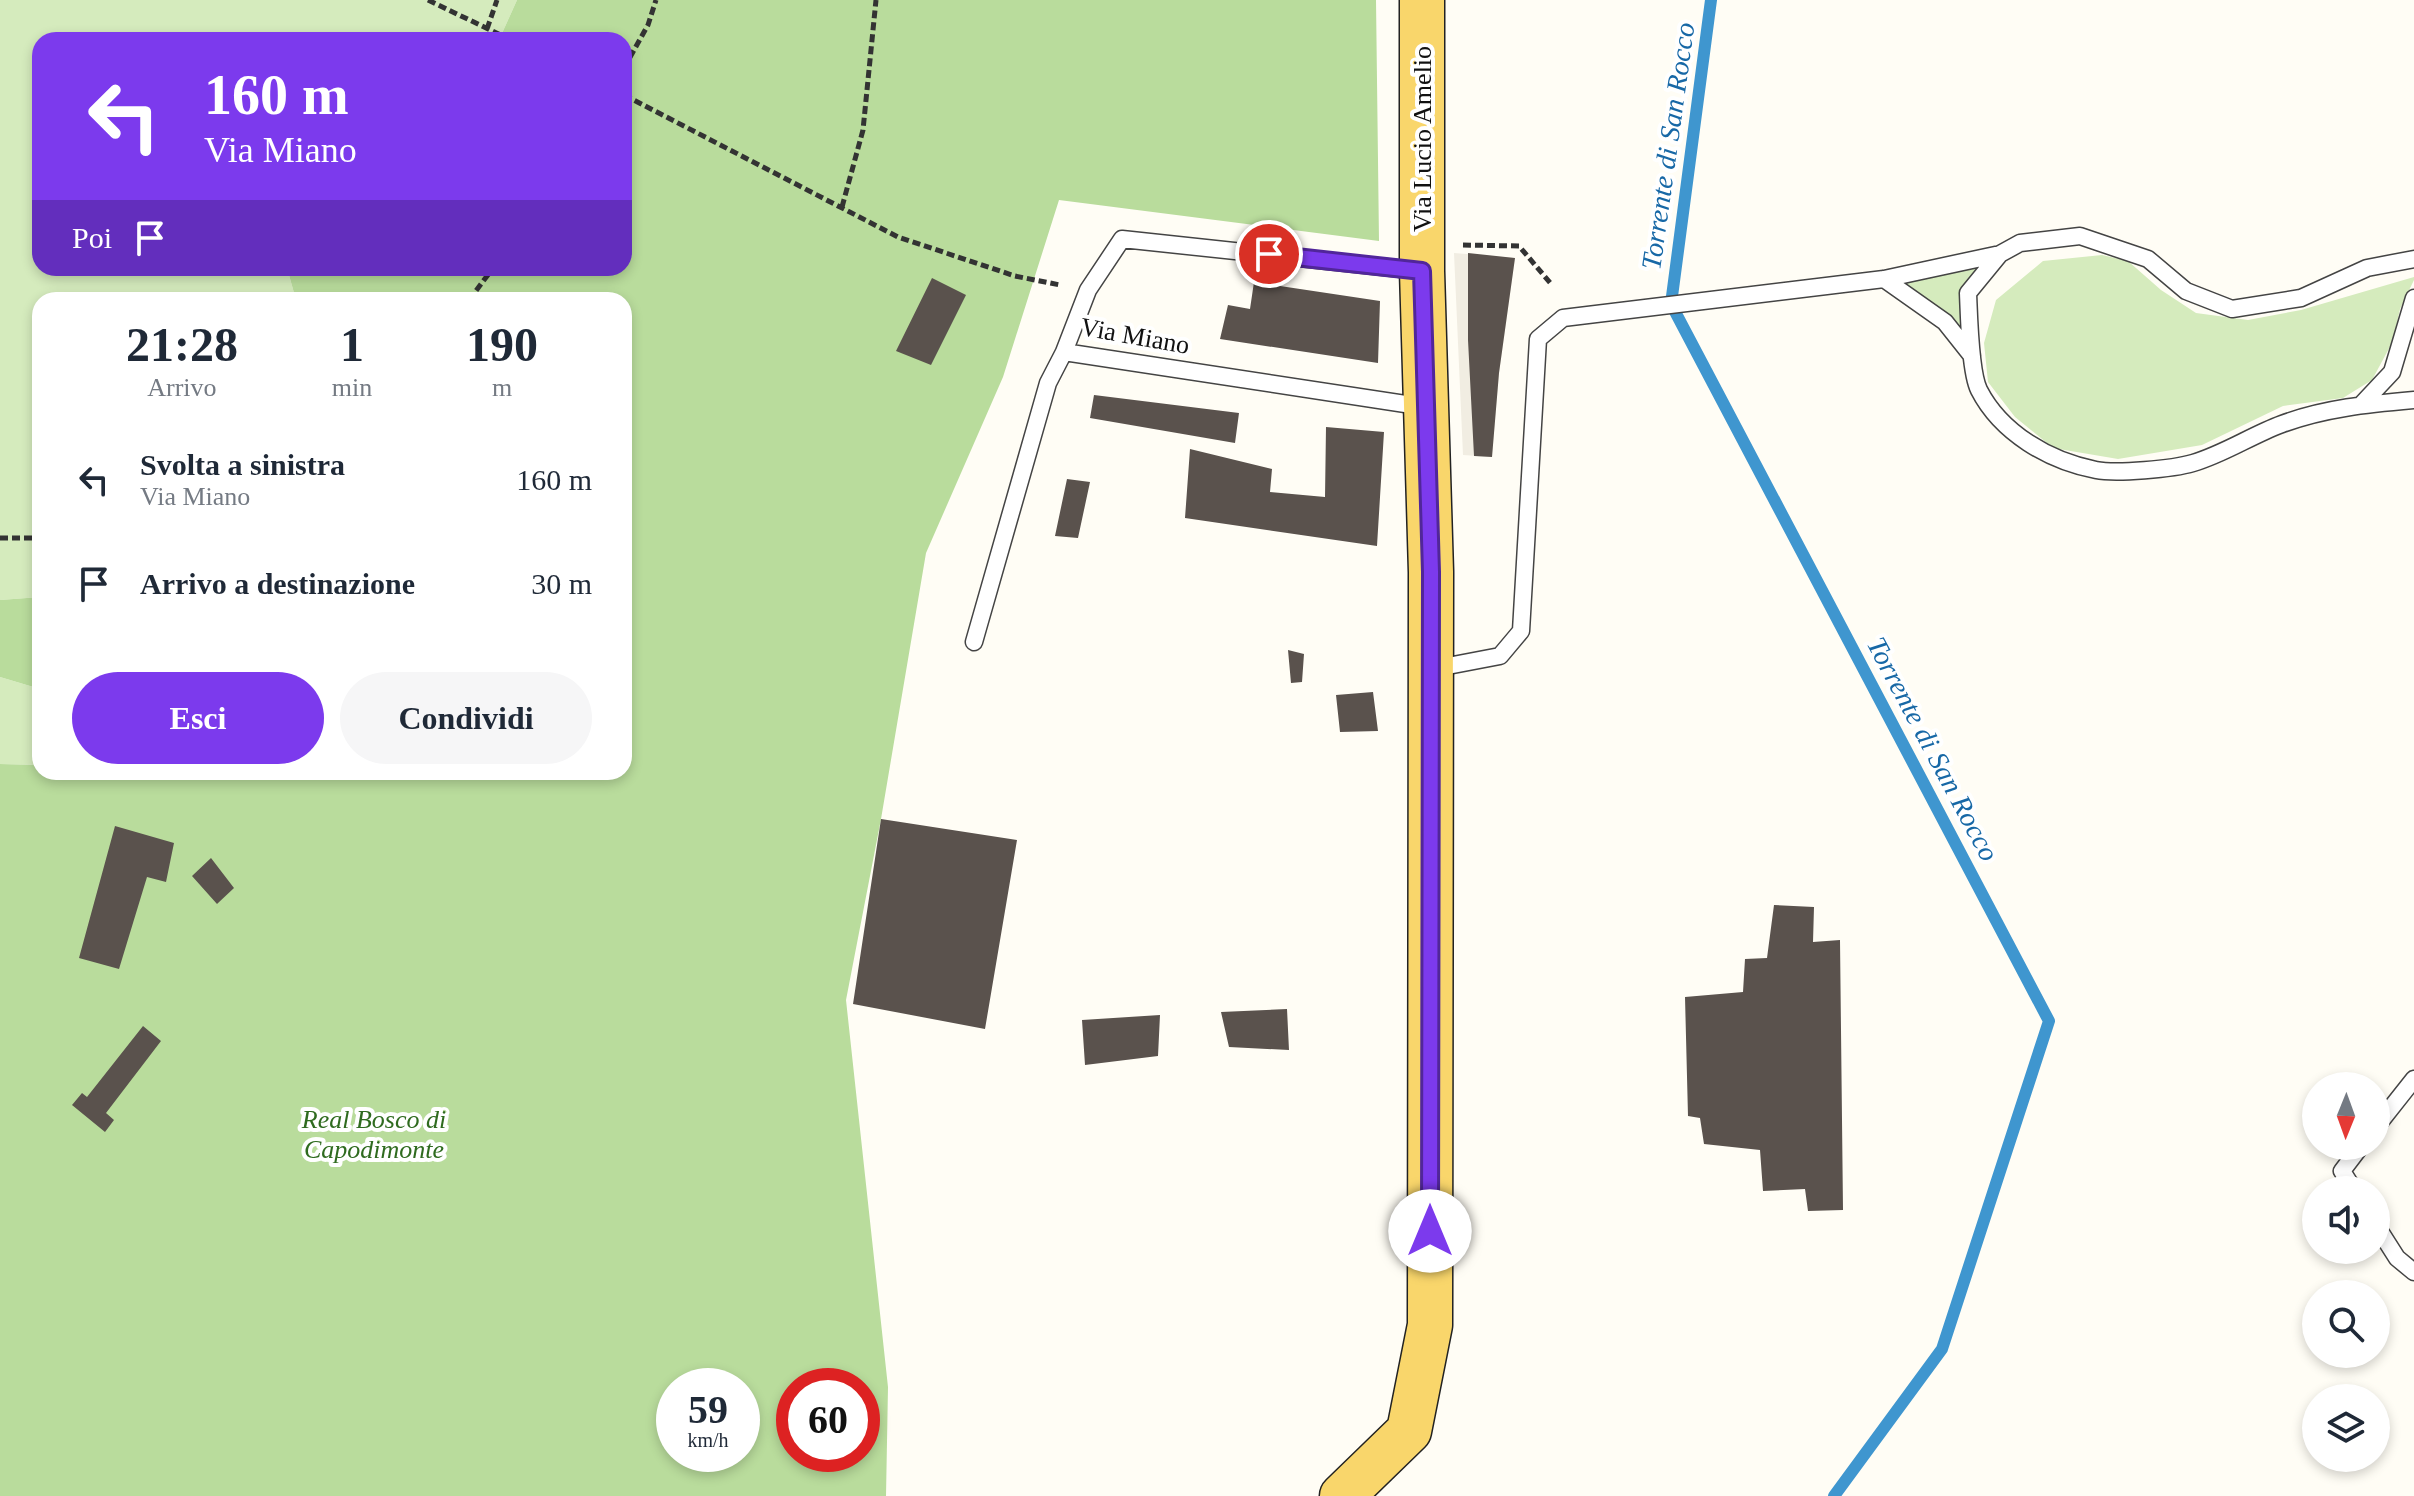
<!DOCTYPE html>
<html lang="it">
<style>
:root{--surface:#fff;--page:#f6f6f7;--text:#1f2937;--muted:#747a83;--accent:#7c3aed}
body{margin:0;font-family:Georgia,serif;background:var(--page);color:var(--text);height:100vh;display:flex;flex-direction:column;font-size:30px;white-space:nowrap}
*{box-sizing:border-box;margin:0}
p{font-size:26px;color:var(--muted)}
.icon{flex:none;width:44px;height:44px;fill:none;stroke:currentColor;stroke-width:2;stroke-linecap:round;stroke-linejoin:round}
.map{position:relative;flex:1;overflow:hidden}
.panel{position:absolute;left:32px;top:292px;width:600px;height:488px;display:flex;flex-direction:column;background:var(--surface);border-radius:24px;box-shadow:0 4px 12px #0003}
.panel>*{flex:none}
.guide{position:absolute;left:32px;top:32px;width:600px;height:244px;border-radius:24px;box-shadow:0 4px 12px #0003;background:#7c3aed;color:#fff;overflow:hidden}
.needle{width:52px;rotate:181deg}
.buttons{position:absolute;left:2302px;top:1072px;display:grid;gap:16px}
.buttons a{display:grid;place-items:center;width:88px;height:88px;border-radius:50%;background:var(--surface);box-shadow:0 4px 12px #0003;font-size:40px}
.speed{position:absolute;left:656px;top:1368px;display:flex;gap:16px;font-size:40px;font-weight:700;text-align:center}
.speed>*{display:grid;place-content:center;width:104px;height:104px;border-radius:50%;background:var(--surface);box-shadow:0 4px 12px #0003;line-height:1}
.speed small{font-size:20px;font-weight:400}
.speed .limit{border:12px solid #d22;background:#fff;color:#111}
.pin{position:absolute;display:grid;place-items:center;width:68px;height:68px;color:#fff;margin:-34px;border:4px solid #fff;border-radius:50%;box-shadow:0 2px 8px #0007}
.me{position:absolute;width:88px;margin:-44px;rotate:0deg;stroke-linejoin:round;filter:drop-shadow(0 0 6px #0008)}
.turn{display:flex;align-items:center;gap:28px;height:168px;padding:0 40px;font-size:36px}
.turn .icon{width:104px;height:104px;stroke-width:2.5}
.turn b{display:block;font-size:56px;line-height:68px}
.then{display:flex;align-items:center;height:76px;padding:0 40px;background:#0003;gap:16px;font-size:30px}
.eta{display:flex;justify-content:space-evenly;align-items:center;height:136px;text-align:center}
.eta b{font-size:48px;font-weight:700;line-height:56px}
.button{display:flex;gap:16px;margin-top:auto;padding:16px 40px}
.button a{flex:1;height:92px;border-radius:48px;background:var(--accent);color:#fff;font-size:32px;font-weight:700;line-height:92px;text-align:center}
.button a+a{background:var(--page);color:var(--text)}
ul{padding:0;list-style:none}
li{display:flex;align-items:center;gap:24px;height:104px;padding:0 40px}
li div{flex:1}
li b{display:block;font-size:30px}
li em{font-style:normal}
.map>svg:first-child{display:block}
.green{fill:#d5ebbd}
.forest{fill:#b9dc9c;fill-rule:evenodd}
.plaza{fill:#f1ede2}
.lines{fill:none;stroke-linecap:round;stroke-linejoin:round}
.stream{stroke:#3f96cf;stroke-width:12}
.building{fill:#5a524d}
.service-casing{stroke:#444;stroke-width:19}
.primary-casing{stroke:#222;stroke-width:47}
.path{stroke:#333;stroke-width:5;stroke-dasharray:8 4;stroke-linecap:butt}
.service{stroke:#fff;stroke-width:16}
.primary{stroke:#f9d66b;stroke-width:44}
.route-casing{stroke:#51269a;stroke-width:20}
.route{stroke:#7c3aed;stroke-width:14}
.labels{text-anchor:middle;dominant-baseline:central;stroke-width:8;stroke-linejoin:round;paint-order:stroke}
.street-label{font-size:26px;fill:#111;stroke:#fff}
.park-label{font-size:26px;font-style:italic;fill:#2f6b1f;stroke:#fff}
.water-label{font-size:28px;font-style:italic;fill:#1768a6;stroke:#fff}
</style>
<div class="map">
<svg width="2414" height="1496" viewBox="0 0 2414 1496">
<rect width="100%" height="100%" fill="#fffdf5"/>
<path class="green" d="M0,0H517L499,40H40V268H287L296,300H40V597L0,600Z
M2102,255L2128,261L2161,290L2196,313L2248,320L2301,310L2414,277V280L2400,309L2393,341L2372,380L2343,398L2283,406L2202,445L2118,459L2053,448L2015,417L1988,382L1984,343L1996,300L2043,261Z
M1982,265L1965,337L1899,282Z
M0,677L40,689V765L0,764Z"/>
<path class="forest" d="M517,0H1376L1379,241L1059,200L1003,377L926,553L881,819L846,1000L888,1387L886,1496H0V764L40,765V772H624V300H296L287,268H624V40H499ZM674,1386H742V1454H674ZM794,1386H862V1454H794Z
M40,597V689L0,677V600Z"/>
<path class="plaza" d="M1454,253L1515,258L1499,373L1492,457L1463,455Z"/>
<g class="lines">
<path class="stream" d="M1711,0L1671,304L2049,1021L1942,1349L1834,1496"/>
</g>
<path class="building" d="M1468,253L1515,258L1499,373L1492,457L1474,456L1468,340Z
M932,278L966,295L931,365L896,351Z
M1254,282L1380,301L1378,363L1220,339L1228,305L1250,309Z
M1094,395L1239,413L1235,443L1090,418Z
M1326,427L1384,432L1377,546L1185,518L1190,449L1272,469L1270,492L1325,497Z
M1067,479L1090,482L1078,538L1055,536Z
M1288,650L1304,654L1302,682L1291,683Z
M1373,692L1378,731L1340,732L1336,695Z
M881,819L1017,840L985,1029L853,1004Z
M115,826L174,843L166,882L147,877L119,969L79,958Z
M211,858L234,888L217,904L192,876Z
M1774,905L1814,907L1813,942L1840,940L1843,1210L1808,1211L1805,1189L1763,1191L1760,1150L1704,1144L1700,1118L1688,1116L1685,997L1743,992L1745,959L1767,958Z
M1287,1009L1289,1050L1229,1047L1221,1012Z
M1160,1015L1158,1056L1085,1065L1082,1020Z
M143,1026L161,1041L106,1113L114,1120L105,1132L72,1105L82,1093L87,1097Z"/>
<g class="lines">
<defs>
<path id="service" d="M2000,254L1968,293C1969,315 1970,372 1979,390C2001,433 2049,461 2096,470C2116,474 2173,469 2193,463C2224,454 2252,435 2282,424C2325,408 2369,404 2414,400
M1421,271L1122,239L1088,290L1064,352L1425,407
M1884,279L1945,322L1972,356
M2361,405L2392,372L2414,298
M974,642L1048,383L1064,352
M1432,669L1500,656L1521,631L1538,339L1563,318L1884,279L2000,254L2020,243L2080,236L2148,259L2186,291L2232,309L2301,298L2367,268L2414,259
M2376,1127L2414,1079
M2354,1190L2342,1171L2361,1146
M2376,1225L2397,1258L2414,1272"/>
<path id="primary" d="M1342,1496L1409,1431L1430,1325L1431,572L1422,271V0"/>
</defs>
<use href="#service" class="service-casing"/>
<use href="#primary" class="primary-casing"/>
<path class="path" d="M428,0L511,40
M487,29L497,0
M624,68L648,25L656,0
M624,95L898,237L1015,276L1060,285
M842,207L863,130L876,0
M1463,245L1519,246L1552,285
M469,300L493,268
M0,538H40"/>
<use href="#service" class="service"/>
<use href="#primary" class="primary"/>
</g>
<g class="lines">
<defs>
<path id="route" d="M1269,254L1422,271L1431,572L1430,1231"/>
</defs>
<use href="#route" class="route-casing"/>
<use href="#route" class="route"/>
</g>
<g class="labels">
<g class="street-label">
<text transform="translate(1422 139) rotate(-90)">Via Lucio Amelio</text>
<text transform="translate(1135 336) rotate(10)">Via Miano</text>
</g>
<g class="park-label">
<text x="374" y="1119">Real Bosco di<tspan x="374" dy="30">Capodimonte</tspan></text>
</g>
<g class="water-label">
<text transform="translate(1668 146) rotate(-82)">Torrente di San Rocco</text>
<text transform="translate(1933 749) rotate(62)">Torrente di San Rocco</text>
</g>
</g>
</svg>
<div class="buttons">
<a><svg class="needle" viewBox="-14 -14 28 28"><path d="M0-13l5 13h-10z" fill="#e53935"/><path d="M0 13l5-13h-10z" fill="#747a83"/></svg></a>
<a><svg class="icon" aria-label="sound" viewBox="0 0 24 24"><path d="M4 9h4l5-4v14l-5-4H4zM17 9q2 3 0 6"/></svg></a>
<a><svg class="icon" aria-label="search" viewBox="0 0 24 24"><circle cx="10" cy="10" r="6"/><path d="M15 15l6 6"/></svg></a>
<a><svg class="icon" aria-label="layers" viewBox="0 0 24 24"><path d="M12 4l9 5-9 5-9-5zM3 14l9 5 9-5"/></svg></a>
</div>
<div class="speed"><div>59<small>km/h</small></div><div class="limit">60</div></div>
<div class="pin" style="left:1269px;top:254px;background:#d93025"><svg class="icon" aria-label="arrive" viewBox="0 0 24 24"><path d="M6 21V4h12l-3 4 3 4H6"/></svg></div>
<svg class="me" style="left:1430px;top:1231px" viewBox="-20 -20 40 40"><circle r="19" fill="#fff"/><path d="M0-13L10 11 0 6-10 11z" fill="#7c3aed"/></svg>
<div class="guide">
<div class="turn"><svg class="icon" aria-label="left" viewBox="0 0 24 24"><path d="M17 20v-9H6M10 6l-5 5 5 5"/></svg><div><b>160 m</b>Via Miano</div></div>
<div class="then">Poi<svg class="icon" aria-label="arrive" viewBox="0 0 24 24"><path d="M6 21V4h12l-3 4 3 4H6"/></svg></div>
</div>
<section class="panel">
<div class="eta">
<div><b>21:28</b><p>Arrivo</p></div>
<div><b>1</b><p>min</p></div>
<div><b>190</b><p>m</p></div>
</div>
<ul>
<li><svg class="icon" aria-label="left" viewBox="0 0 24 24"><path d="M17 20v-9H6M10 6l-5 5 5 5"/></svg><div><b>Svolta a sinistra</b><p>Via Miano</p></div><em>160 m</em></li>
<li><svg class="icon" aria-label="arrive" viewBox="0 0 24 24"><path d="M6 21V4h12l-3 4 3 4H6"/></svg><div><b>Arrivo a destinazione</b></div><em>30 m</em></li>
</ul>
<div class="button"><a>Esci</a><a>Condividi</a></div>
</section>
</div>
